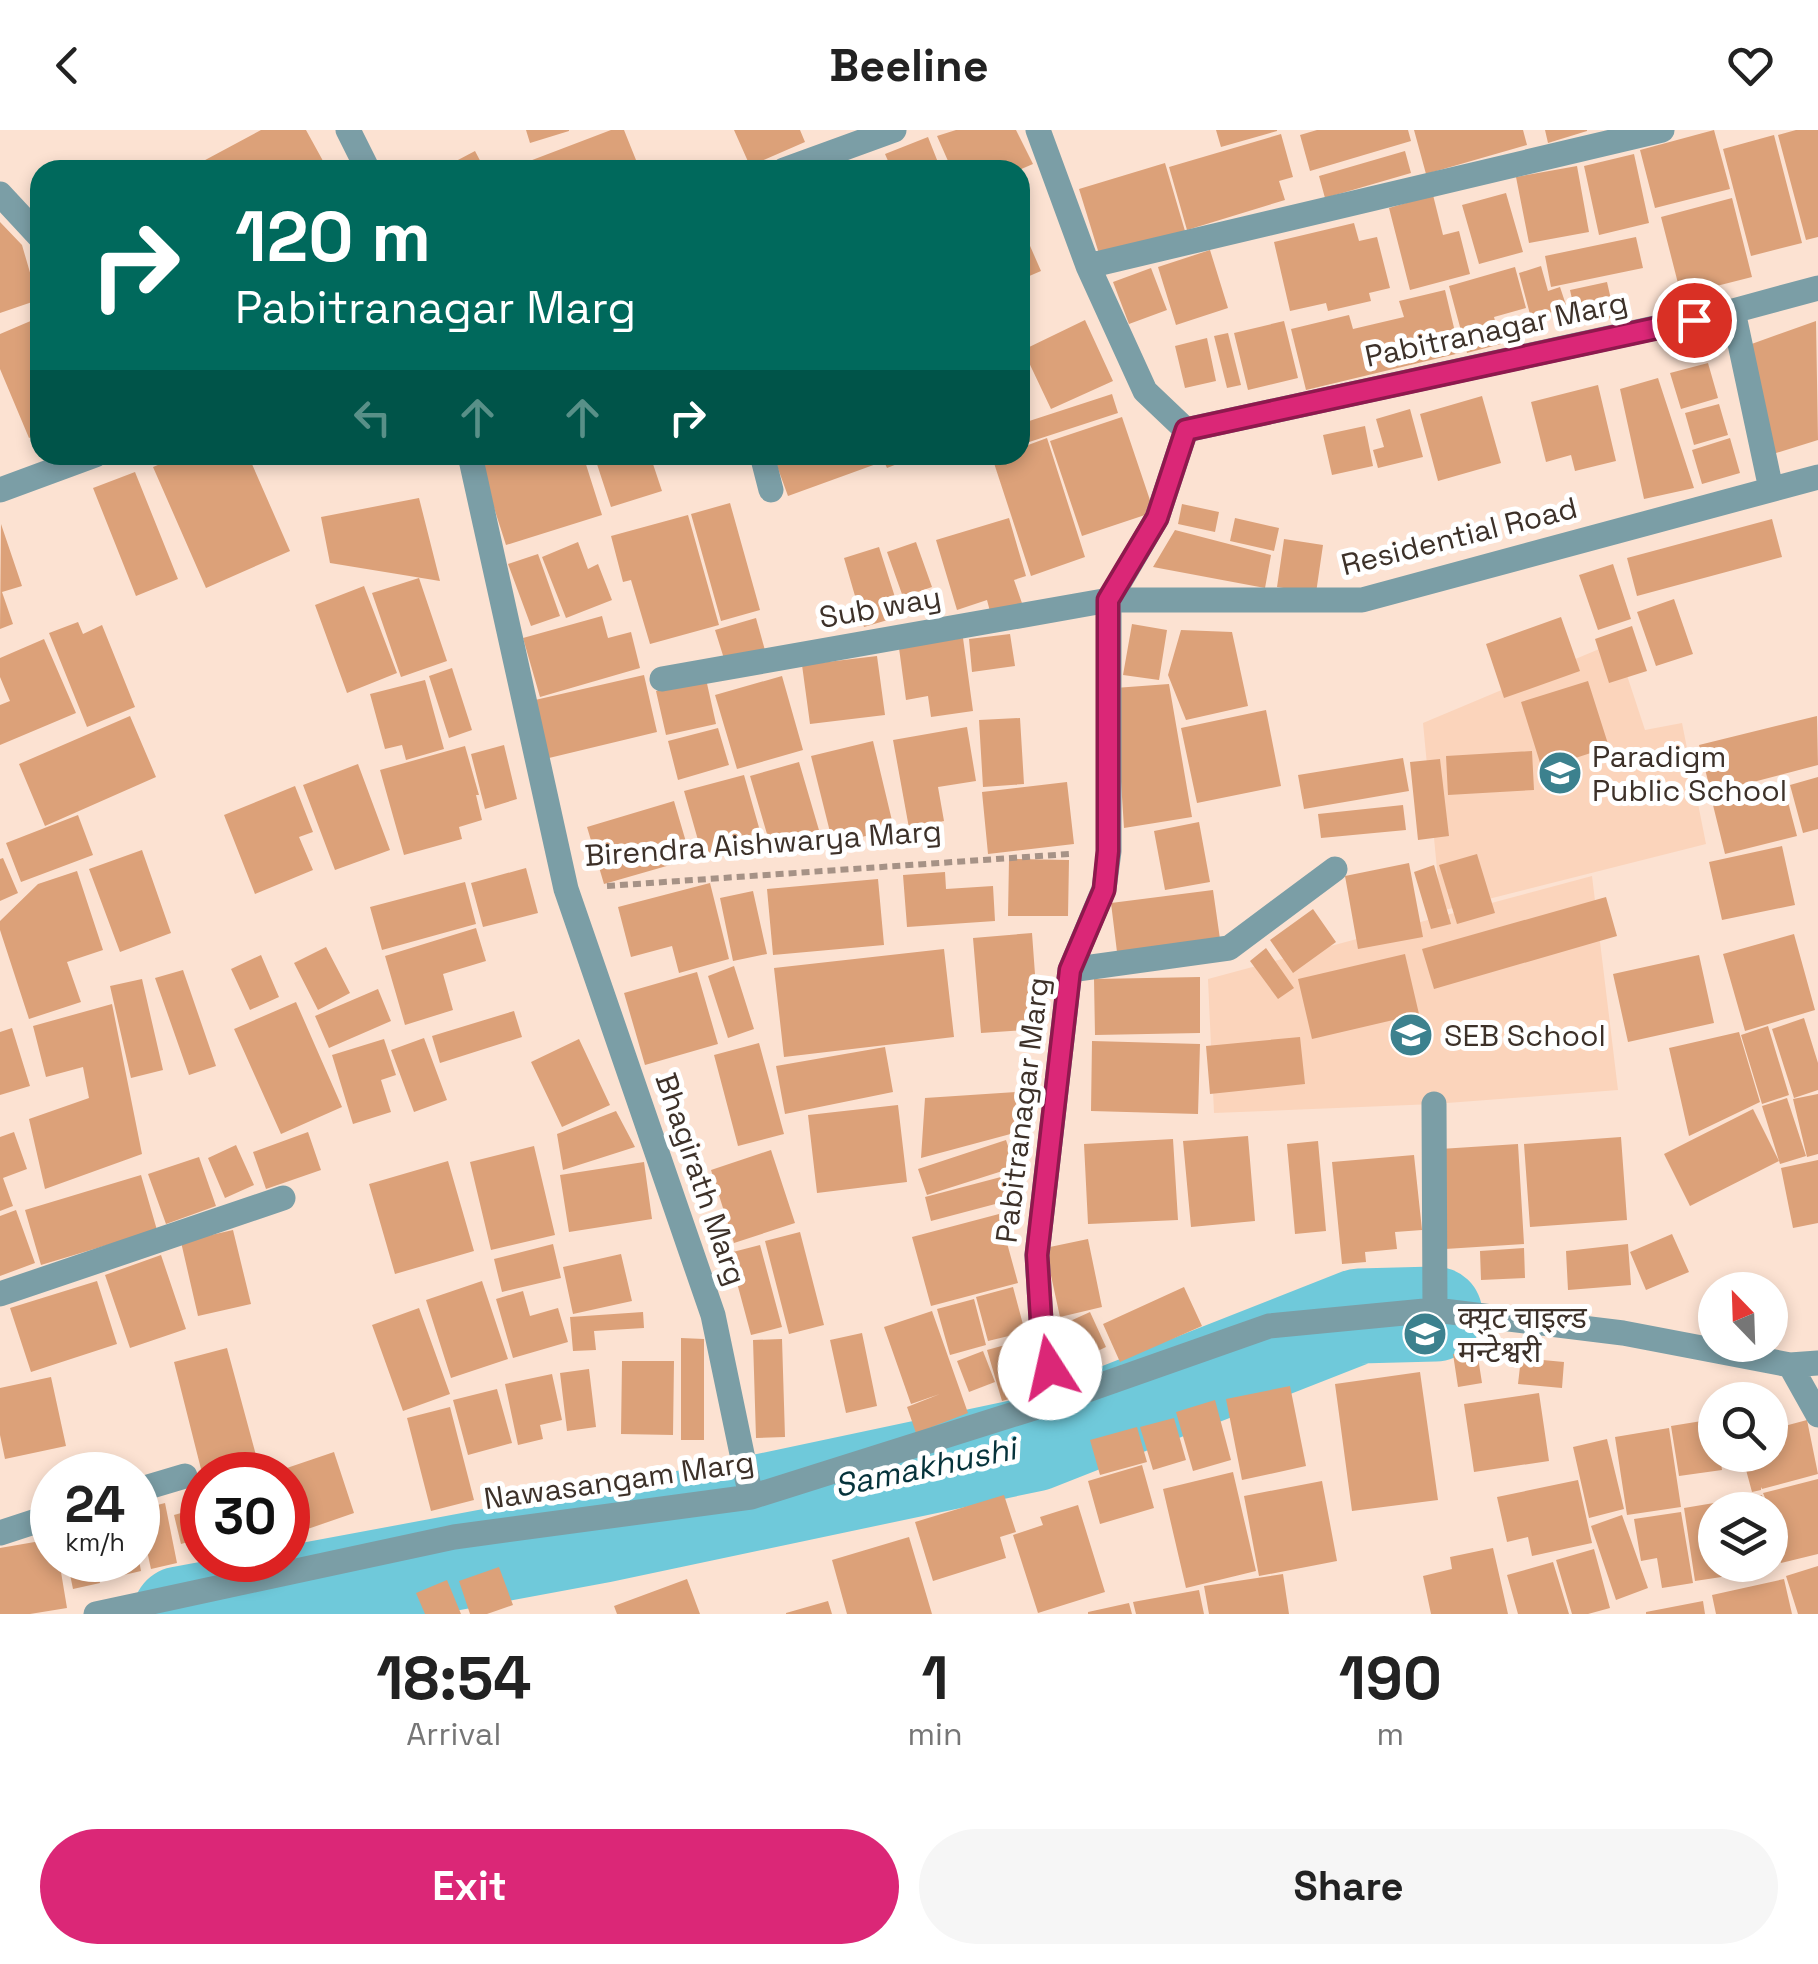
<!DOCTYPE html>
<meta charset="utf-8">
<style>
:root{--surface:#fff;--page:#f6f6f6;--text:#222;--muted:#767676;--accent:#db2777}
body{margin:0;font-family:"Space Grotesk","Noto Sans Devanagari",sans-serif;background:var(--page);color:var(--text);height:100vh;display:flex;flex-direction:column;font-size:38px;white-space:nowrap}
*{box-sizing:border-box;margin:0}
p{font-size:32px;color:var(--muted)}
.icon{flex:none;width:55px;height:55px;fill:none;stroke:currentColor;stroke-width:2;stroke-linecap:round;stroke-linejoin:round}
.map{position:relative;height:1484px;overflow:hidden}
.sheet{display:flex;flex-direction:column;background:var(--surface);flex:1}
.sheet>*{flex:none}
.top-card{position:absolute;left:30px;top:30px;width:1000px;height:305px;border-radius:30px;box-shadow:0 5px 15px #0003;background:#00695c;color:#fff;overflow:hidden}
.needle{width:65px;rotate:337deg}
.tools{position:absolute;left:1698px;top:1142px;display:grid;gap:20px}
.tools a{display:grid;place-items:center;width:90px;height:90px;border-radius:50%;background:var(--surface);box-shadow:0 5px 15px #0003;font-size:50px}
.speed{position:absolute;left:30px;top:1322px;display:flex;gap:20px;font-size:50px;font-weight:700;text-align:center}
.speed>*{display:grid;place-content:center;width:130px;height:130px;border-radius:50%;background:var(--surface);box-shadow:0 5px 15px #0003;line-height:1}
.speed small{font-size:25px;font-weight:400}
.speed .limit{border:15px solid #d22;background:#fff;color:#111}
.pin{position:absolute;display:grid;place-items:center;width:85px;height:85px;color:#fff;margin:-42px;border:5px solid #fff;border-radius:50%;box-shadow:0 2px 10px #0007}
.me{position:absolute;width:110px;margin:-55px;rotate:350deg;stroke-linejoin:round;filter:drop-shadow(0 0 8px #0008)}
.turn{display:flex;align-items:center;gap:35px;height:210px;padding:0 40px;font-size:45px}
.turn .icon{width:130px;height:130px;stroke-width:2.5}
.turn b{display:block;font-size:70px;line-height:85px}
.lanes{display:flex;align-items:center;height:95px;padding:0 40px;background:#0003;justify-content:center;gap:50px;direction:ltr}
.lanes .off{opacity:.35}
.eta{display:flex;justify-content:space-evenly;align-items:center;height:170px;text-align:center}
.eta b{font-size:60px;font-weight:700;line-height:70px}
.button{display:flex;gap:20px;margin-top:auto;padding:20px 40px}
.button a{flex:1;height:115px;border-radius:60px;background:var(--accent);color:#fff;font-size:40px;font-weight:700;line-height:115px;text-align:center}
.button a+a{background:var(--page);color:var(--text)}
header{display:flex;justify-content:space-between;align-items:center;height:130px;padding:0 40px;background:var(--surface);font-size:45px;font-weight:700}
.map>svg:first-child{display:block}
.built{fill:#fbd4bb}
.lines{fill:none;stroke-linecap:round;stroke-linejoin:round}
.river{stroke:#6fc9da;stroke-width:95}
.building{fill:#dca179}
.path{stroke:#a69286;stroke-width:6;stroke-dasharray:8 5;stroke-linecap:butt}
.minor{stroke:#7b9ea6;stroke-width:25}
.route-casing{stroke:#8e194d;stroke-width:25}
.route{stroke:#db2777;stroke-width:18}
.labels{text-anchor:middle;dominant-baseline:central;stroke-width:10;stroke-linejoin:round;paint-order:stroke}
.street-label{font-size:30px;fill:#3d3129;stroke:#fff}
.poi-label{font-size:30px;fill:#3d3129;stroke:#fff;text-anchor:start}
.water-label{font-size:32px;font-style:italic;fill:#05323a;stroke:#fff}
</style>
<header><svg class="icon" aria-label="back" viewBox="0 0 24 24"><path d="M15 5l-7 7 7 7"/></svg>Beeline<svg class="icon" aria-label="heart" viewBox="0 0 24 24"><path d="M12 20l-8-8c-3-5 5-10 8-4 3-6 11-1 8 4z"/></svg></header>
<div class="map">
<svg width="1818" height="1484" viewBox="0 0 1818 1484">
<rect width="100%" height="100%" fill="#fce2d2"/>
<path class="built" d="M1616,512L1645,600L1682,593L1706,714L1441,781L1423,593Z
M1592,746L1618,960L1434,974L1214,983L1208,849Z"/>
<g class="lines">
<path class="river" d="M180,1484L603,1405L1034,1314L1359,1186L1435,1184"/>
</g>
<path class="building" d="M261,0H306L328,40H196L194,36Z
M526,0H569V1L530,13Z
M611,0H624L640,40H530L527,32Z
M734,0H800L805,12L750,36Z
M956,0H1016L1033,34L1019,40H952L937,6Z
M1216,0H1277V1L1221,17Z
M1317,0H1408L1411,11L1310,41L1300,5Z
M1414,0H1523L1527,15L1426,44Z
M1545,0H1587V1L1548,13Z
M1714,0L1730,59L1655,78L1640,20Z
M1796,0H1818V107L1806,110L1778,5Z
M1281,4L1293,47L1279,51L1285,70L1187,100L1169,37Z
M1774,5L1802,113L1751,126L1723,19Z
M928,7L941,40H892L885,24Z
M475,21L485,40H439Z
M1405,21L1411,43L1325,68L1319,46Z
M1634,24L1649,93L1599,105L1584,36Z
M1165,33L1185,101L1100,127L1079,59Z
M1577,36L1589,102L1529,113L1516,47Z
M1506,63L1523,122L1479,134L1462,75Z
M1433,65L1443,105L1459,101L1470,144L1410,160L1389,78Z
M1732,68L1752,147L1681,165L1661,87Z
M0,92L22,115L38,170L0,183Z
M1020,93L1041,141L1020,150Z
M1354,93L1359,111L1377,107L1390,158L1369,163L1371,171L1328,181L1326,173L1290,181L1274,112Z
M1636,107L1643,138L1551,157L1545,126Z
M1210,120L1228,178L1176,195L1158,137Z
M1541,136L1548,161L1560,157L1567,178L1531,188L1519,143Z
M1515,137L1526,178L1494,187L1501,214L1467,223L1449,156Z
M1151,138L1167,180L1129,194L1113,152Z
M1607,152L1615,187L1578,196L1570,160Z
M1445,160L1460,223L1306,260L1291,199L1349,185L1353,199L1404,187L1399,171Z
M40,187V304L29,308L0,239V204Z
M1085,190L1113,251L1051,279L1023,220Z
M1284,191L1298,248L1248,260L1234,203Z
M1816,191L1818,310L1773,324L1746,216Z
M1228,203L1241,255L1227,258L1214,206Z
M1207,208L1216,251L1185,258L1175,216Z
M1708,233L1718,268L1681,279L1670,243Z
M1658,248L1694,358L1644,369L1620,259Z
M1598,255L1616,331L1575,341L1571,325L1546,332L1531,272Z
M1112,264L1118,283L1020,315V294Z
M1482,266L1501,333L1438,351L1420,284Z
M1719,274L1728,305L1694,315L1685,283Z
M1410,279L1423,327L1378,338L1373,320L1384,317L1376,289Z
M1122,287L1154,382L1082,406L1050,311Z
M1365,296L1373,336L1332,345L1323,305Z
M1047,308L1085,427L1031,446L992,327L1020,325V318Z
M1730,308L1740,343L1702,354L1692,320Z
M182,325H248L290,421L206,458L153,337Z
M477,325H583L602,385L506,415Z
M594,325H650L662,361L611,377Z
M773,325H876L879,333L788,366Z
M881,325H920L887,338Z
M135,342L178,449L136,466L93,358Z
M419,368L440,451L330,433L321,387Z
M730,373L760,480L721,491L691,384Z
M1182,374L1219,382L1215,402L1178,394Z
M688,385L719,495L650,514L631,450L623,452L611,406Z
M1009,388L1026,446L1014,450L1024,479L992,489L987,470L957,480L936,410Z
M1235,388L1279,398L1274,421L1230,411Z
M1772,389L1782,427L1637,466L1627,428Z
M1,394L22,456L2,462L13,494L0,499Z
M1175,400L1271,425L1265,458L1153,437Z
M1284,409L1323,415L1316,463L1277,457Z
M578,412L588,439L598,434L612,470L566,488L542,427Z
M916,412L932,457L903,467L887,422Z
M879,417L901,486L864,497L844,428Z
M538,424L560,486L531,496L508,434Z
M1613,434L1631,489L1598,500L1579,445Z
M419,448L447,531L401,547L372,463Z
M364,456L397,543L347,563L315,475Z
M1674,469L1693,524L1656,536L1637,482Z
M602,486L608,508L631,502L640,538L540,567L523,508Z
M1561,487L1580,541L1504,568L1486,514Z
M756,488L766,524L726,535L715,500Z
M78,492L83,504L102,495L135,577L87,597L49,503Z
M1132,494L1167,500L1159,550L1123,545Z
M1632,496L1647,541L1609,553L1595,509Z
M1181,500L1232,502L1248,576L1186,590L1168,545Z
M1010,504L1015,536L972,542L969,509Z
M963,508L973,581L931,587L928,566L906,570L899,518Z
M44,509L76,583L0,615V575L10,571L0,547V528Z
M877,526L885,585L810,594L802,535Z
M452,538L472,600L449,608L429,546Z
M644,545L657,602L549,628L535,570Z
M782,546L803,620L737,639L715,565Z
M706,549L716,594L666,605L656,561Z
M425,550L444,619L406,630L402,615L385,619L370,564Z
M1588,551L1609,617L1542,639L1521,572Z
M1169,554L1192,687L1124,698L1115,558Z
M1266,580L1281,656L1197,673L1181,598Z
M130,586L156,647L45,696L19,634Z
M1817,586L1818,635L1711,663L1699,615Z
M1020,588L1024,654L983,657L979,590Z
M967,597L976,651L938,657L944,691L909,698L893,610Z
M718,598L729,635L678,650L668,611Z
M873,611L894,699L833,714L811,626Z
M504,615L517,669L485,679L471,624Z
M465,616L479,665H476L482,690L459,697L462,709L404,725L380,640Z
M1532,621L1534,660L1448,665L1446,626Z
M1403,628L1409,661L1304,679L1298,645Z
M1440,629L1449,706L1418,710L1410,632Z
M799,632L821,707L772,721L750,646Z
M358,634L390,720L335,740L303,655Z
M744,645L764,715L704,731L684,661Z
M1818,647V699L1803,703L1790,655Z
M1067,652L1074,714L988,724L982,662Z
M1783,653L1797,706L1725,724L1712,671Z
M295,656L313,702L299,707L313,740L255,764L224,685Z
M674,671L691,729L604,754L587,697Z
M1403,675L1406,700L1321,708L1318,684Z
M78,685L93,725L21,752L6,713Z
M1199,692L1210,752L1165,760L1154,701Z
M1782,716L1795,775L1722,790L1709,732Z
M142,720L171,803L120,822L89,739Z
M1477,724L1495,783L1457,794L1439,735Z
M3,728L18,763L0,771V729Z
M1009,729L1069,730L1068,786H1008Z
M1409,733L1423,807L1358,819L1345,746Z
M1434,735L1451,794L1431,799L1414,742Z
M526,738L538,783L483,797L471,753Z
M77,741L103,820L67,832L81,872L29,889L0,800V791L38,754Z
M945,742L946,759L993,756L995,791L907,797L903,745Z
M878,749L884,815L773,825L767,759Z
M465,752L476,794L382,820L370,777Z
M710,753L729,829L679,843L672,816L631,827L618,777Z
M1213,760L1220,809L1117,822L1111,773Z
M753,761L767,824L733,831L720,768Z
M1606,767L1617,806L1434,859L1422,819Z
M1313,779L1336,812L1293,843L1270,810Z
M476,798L486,831L443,844L453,880L405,895L385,826Z
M1032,803L1039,899L981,903L973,808Z
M1794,804L1815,880L1745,901L1723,824Z
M326,817L350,863L318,880L294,833Z
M1266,818L1294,858L1278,869L1250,831Z
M944,819L954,907L784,927L774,838Z
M1405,824L1419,884L1312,909L1298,849Z
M261,825L279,867L250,880L231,839Z
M1699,825L1714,893L1628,912L1613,844Z
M734,836L754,899L728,908L708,846Z
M183,840L216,936L189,945L155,848Z
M697,842L718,914L645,935L624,863Z
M1200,847V903L1095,905L1094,849Z
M142,849L163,940L131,948L110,856Z
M378,859L391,891L329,918L315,886Z
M296,872L342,977L281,1004L234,899Z
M112,874L142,1024L45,1059L29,989L89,968L83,937L46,947L33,896Z
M514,881L522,907L440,933L432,906Z
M1804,888L1818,933V960L1794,968L1772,899Z
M1768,896L1789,965L1762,974L1741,905Z
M12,898L30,956L0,965V902Z
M1739,902L1760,972L1689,1006L1669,918Z
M1300,907L1305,954L1210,964L1206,916Z
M424,908L447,970L414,982L391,920Z
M384,909L396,945L381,950L391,982L353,994L332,925Z
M579,909L610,975L562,997L531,932Z
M1092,911L1200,914L1198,984L1091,981Z
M759,913L784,1004L738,1016L714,925Z
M885,917L893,962L785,984L776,936Z
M1016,962L1018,1002L921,1028L925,968Z
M1818,964V1024L1807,1027L1793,969Z
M1787,968L1806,1026L1780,1034L1762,976Z
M898,975L907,1052L817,1063L808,985Z
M1753,979L1779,1031L1690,1076L1664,1024Z
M616,981L635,1017L563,1040L557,1004Z
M14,1002L27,1039L3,1048L13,1076L0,1081V1007Z
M308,1002L321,1040L266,1059L253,1022Z
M1248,1006L1255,1091L1191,1097L1183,1011Z
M1621,1007L1627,1090L1530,1097L1524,1014Z
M1173,1009L1178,1090L1088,1094L1084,1014Z
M1006,1010L1015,1037L927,1065L918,1039Z
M1318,1011L1326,1101L1295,1104L1287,1014Z
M1518,1014L1524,1114L1445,1119L1440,1019Z
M236,1015L254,1055L225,1068L208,1028Z
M534,1016L555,1105L491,1120L470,1032Z
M771,1020L795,1093L734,1113L711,1040Z
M1414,1025L1422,1100L1395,1102L1397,1119L1365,1122L1366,1132L1342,1134L1332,1032Z
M199,1027L216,1076L166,1094L148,1044Z
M1818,1030V1093L1793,1098L1781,1038Z
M448,1031L474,1121L395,1144L369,1054Z
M644,1032L652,1089L569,1102L560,1045Z
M1020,1042L1026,1066L931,1091L925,1067Z
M141,1045L157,1100L41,1135L25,1080Z
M16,1080L35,1133L0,1146V1086Z
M999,1084L1018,1153L931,1176L912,1107Z
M233,1100L251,1174L198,1186L181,1112Z
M800,1102L824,1195L789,1204L765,1111Z
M1672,1104L1689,1142L1646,1160L1630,1122Z
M1088,1109L1102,1177L1060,1187L1045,1118Z
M553,1114L561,1148L502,1162L494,1129Z
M1628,1114L1631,1155L1568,1160L1566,1121Z
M760,1115L782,1197L751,1205L729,1123Z
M1524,1118L1525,1148L1481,1150L1480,1121Z
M621,1124L632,1171L573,1184L563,1137Z
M161,1125L186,1199L130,1218L105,1145Z
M97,1151L117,1214L31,1242L10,1178Z
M482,1151L508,1229L451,1248L426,1170Z
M1013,1157L1025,1202L988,1211L976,1167Z
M1184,1157L1202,1196L1120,1232L1103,1194Z
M523,1161L530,1186L558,1178L568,1212L513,1228L496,1169Z
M974,1169L986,1215L950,1225L937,1179Z
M419,1178L450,1264L403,1281L372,1195Z
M932,1181L968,1283L916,1303L907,1277L940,1264L911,1274L884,1197Z
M643,1182L644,1198L594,1201L596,1220L573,1221L570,1187Z
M1090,1182L1106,1217L1072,1233L1057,1197Z
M862,1203L877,1276L846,1283L830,1210Z
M681,1208L704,1209V1310H681Z
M782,1209L785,1307L756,1308L753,1210Z
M1016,1212L1031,1263L1002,1271L987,1220Z
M227,1218L257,1329L202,1343L174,1232Z
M983,1221L995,1252L969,1262L957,1231Z
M1477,1221L1482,1253L1458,1257L1453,1224Z
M1521,1228L1564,1232L1562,1258L1518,1254Z
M622,1231H674L673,1305L621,1304Z
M589,1239L596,1297L567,1301L560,1243Z
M1420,1242L1438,1370L1352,1381L1335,1254Z
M552,1244L562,1290L540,1295L543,1309L518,1315L505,1254Z
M51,1247L66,1316L5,1329L0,1305V1258Z
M1290,1256L1306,1336L1242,1350L1226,1269Z
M497,1259L512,1313L468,1325L453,1270Z
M1539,1263L1549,1331L1474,1342L1464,1274Z
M1215,1270L1231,1330L1193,1341L1176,1282Z
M450,1277L474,1370L431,1381L407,1288Z
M1174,1288L1186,1330L1153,1340L1140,1297Z
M1714,1289L1715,1325H1720L1722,1340L1679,1346L1671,1296Z
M1807,1290L1818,1344L1762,1359L1761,1357V1360L1752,1362L1742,1325H1770V1300Z
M1137,1297L1147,1332L1100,1345L1090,1310Z
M1669,1298L1681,1377L1627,1385L1615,1307Z
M1607,1309L1624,1379L1589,1388L1573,1317Z
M334,1322L354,1383L299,1402L288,1369V1345H279L278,1341Z
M1142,1335L1154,1378L1100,1394L1088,1351Z
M1233,1342L1256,1441L1186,1458L1163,1359Z
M1818,1349V1424L1781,1433L1770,1380L1763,1363Z
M1578,1350L1592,1413L1532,1426L1528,1407L1507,1412L1497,1367Z
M1322,1351L1337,1431L1259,1446L1244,1366Z
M1004,1365L1016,1402L1000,1407L1006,1428L933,1451L915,1392Z
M1762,1365L1765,1380H1715V1435H1746L1748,1443L1695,1451L1684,1378Z
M165,1373L177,1433L151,1439L138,1380Z
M1078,1375L1105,1462L1038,1483L1013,1405L1043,1395L1040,1387Z
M202,1377V1408L181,1414L174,1385Z
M1681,1382L1693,1453L1662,1458L1657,1428L1641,1431L1634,1389Z
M1622,1385L1648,1458L1616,1470L1591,1396Z
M909,1407L932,1484H847L832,1430Z
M52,1409V1430H59L67,1478L30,1484H0V1418Z
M1493,1418L1508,1484H1431L1423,1446L1452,1439L1450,1427Z
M1594,1419L1610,1478L1588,1484H1572L1556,1430Z
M67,1430H95L100,1453L73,1459Z
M107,1430H139L141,1441L111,1448Z
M1553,1432L1569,1484H1518L1507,1445Z
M1818,1436V1484H1798L1786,1446Z
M499,1437L513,1475L487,1484H470L459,1451Z
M1283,1444L1289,1484H1209L1204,1456Z
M687,1449L700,1484H617L614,1476Z
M1784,1449L1792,1484H1716L1712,1465Z
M447,1450L461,1484H425L416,1463Z
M1199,1460L1204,1484H1136L1133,1472Z
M828,1471L832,1484H786V1483Z
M1703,1471L1705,1484H1646V1482Z
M1129,1473L1132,1484H1088V1482Z"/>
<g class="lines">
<path class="path" d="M607,756L1069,724"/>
<path class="minor" d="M348,0L368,40
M1038,0L1088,136L1145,261L1186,300
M784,40L894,0
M0,64L40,107
M1088,136L1662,0
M1733,181L1771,359
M1186,300L1733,181L1818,158
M470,325L566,759L713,1185L751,1367
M762,325L771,360
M0,360L95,325
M662,549L1109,470H1362L1818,347
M1070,840L1229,818L1335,739
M1434,974L1435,1180
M0,1164L283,1068
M1790,1235L1818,1285
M1056,1271L1042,1206L1037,1125L1070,840L1104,759L1109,721V470L1157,388L1186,300
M138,1360L185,1346
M0,1403L52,1386
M96,1484L454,1407L751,1367L1056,1271L1269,1196L1435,1180L1623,1203L1790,1235L1818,1233"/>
</g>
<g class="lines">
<defs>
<path id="route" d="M1050,1238L1042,1206L1037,1125L1070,840L1104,760L1108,721V470L1157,388L1186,300L1694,190"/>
</defs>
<use href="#route" class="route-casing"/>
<use href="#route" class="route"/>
</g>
<defs>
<symbol id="school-disc" viewBox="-11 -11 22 22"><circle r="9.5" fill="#3c818e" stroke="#fff"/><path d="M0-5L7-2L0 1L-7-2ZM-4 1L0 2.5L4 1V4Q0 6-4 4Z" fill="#fff"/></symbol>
</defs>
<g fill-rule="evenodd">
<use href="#school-disc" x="1535" y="618" width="50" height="50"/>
<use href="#school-disc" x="1386" y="880" width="50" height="50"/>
<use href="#school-disc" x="1400" y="1179" width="50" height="50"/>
</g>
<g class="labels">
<g class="street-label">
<text transform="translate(1496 199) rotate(-12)">Pabitranagar Marg</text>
<text transform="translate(1459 406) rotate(-14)">Residential Road</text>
<text transform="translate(880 477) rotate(-10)">Sub way</text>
<text transform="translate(763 713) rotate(-4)">Birendra Aishwarya Marg</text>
<text transform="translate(1022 980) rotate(-83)">Pabitranagar Marg</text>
<text transform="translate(701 1049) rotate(71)">Bhagirath Marg</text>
<text transform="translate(619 1350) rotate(-8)">Nawasangam Marg</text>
</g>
<g class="poi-label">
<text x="1592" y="626">Paradigm<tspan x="1592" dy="34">Public School</tspan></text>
<text x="1444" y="905">SEB School</text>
<text x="1458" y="1187">क्युट चाइल्ड<tspan x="1458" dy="34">मन्टेश्वरी</tspan></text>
</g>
<g class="water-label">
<text transform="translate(925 1337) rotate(-12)">Samakhushi</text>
</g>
</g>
</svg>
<div class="tools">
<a><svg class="needle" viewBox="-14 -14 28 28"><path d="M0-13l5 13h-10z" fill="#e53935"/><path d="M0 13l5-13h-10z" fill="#767676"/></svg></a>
<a><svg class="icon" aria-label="search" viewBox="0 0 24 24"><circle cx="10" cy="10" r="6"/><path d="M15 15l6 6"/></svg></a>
<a><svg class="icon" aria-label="layers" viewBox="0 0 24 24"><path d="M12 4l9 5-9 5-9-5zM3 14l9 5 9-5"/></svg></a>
</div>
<div class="speed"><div>24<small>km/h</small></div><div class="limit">30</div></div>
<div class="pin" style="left:1694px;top:190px;background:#d93025"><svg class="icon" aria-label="arrive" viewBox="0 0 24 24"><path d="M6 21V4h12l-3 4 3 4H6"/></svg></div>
<svg class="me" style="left:1050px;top:1238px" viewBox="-20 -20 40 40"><circle r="19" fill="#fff"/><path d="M0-13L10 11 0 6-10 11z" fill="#db2777"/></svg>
<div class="top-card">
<div class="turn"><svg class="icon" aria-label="right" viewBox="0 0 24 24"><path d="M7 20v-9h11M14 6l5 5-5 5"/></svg><div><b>120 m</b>Pabitranagar Marg</div></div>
<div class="lanes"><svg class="icon off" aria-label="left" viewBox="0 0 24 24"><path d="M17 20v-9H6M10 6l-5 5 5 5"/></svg><svg class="icon off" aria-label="ahead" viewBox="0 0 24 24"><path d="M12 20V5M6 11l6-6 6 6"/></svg><svg class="icon off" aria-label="ahead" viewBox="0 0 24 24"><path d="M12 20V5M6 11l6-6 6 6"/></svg><svg class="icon" aria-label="right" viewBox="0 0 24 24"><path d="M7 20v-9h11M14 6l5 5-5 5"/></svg></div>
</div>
</div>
<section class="sheet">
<div class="eta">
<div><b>18:54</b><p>Arrival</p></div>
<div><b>1</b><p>min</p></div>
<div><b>190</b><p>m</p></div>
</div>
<div class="button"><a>Exit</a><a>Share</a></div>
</section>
